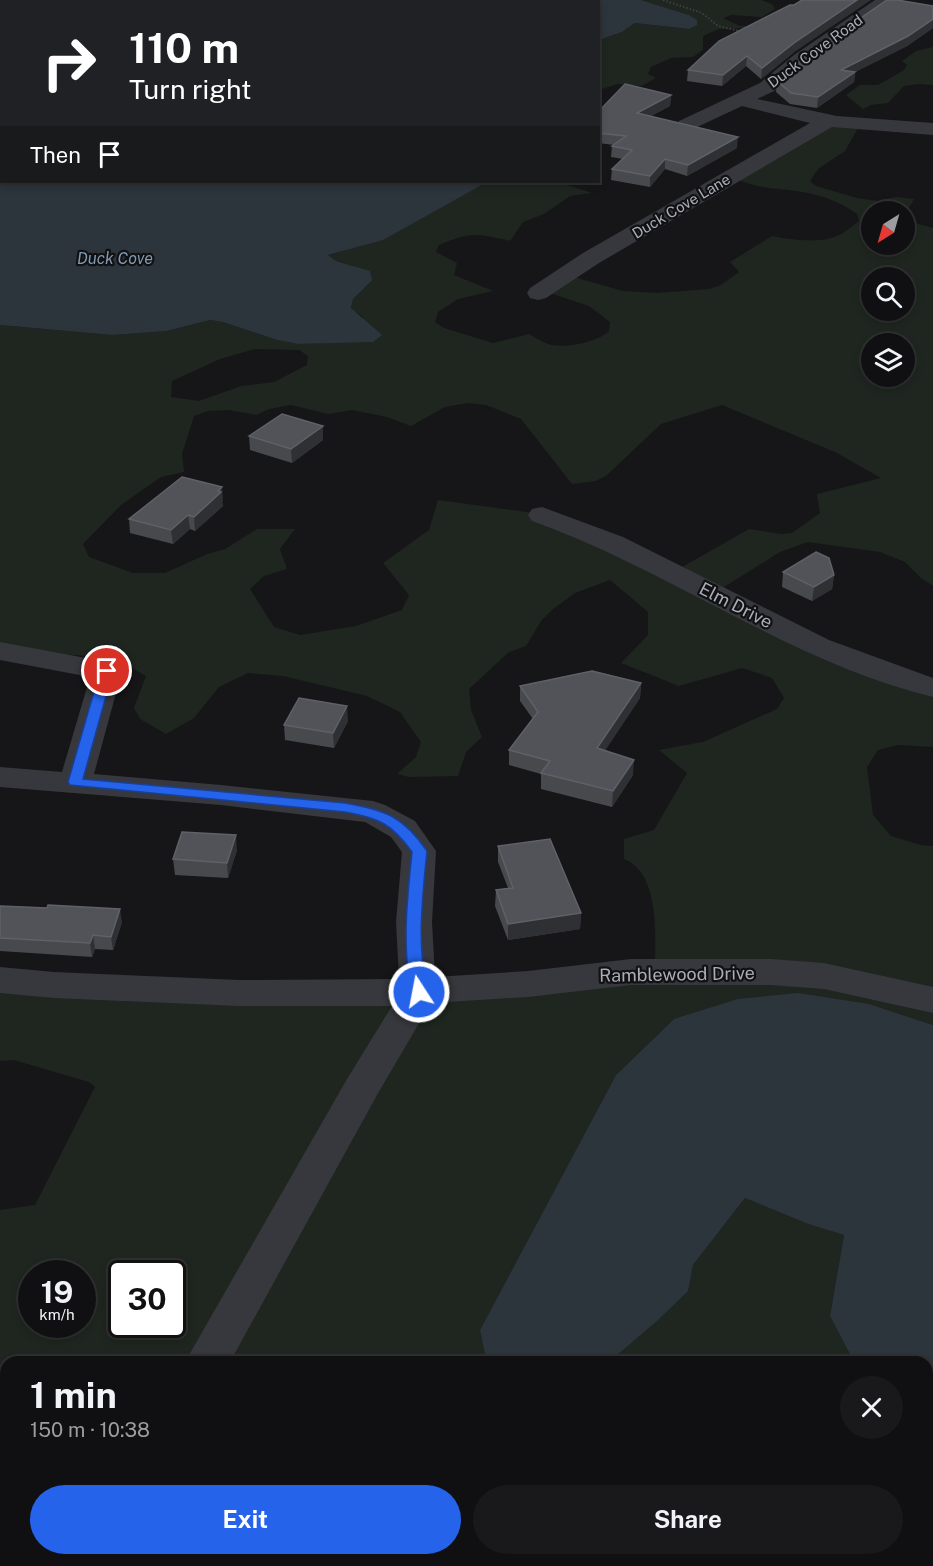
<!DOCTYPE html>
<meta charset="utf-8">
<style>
:root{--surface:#101012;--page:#19191b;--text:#f1f3f6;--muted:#9c9d9f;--line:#303032;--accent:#2563eb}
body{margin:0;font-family:"Public Sans",sans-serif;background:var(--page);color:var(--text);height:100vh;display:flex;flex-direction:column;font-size:22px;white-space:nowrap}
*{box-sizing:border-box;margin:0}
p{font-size:20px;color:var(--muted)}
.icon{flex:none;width:33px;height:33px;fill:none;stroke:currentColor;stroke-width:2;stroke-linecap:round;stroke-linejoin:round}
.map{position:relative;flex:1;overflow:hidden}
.side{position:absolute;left:0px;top:1356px;width:933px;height:210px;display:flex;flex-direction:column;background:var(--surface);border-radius:18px 18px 0 0;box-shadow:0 3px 9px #0003,0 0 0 2px var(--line)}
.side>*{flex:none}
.hud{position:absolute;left:0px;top:0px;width:600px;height:183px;box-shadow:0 3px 9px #0003,0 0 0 2px var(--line);background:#202124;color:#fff;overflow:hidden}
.needle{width:39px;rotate:217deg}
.controls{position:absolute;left:861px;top:201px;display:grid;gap:12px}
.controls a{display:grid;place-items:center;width:54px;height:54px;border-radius:50%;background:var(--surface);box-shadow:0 3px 9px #0003,0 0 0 2px var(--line);font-size:30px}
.speed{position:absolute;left:18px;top:1260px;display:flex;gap:12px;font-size:30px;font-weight:700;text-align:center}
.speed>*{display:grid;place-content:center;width:78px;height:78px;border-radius:50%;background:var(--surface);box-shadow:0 3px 9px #0003,0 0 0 2px var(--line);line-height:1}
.speed small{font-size:15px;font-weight:400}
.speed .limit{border:3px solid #111;border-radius:9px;background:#fff;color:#111}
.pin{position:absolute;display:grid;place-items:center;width:51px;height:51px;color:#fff;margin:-26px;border:3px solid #fff;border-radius:50%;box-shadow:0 2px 6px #0007}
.me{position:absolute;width:66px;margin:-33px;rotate:349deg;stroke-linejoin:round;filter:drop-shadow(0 0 4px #0008)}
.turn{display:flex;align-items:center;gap:21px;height:126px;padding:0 30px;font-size:27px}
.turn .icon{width:78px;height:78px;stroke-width:2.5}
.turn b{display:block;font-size:42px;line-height:51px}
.then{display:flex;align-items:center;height:57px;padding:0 30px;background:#0003;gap:12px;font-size:22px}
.round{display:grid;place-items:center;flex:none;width:63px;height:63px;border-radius:32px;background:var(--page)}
.overview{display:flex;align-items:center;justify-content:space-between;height:102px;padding:0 30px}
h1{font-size:36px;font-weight:700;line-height:45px}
.button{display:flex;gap:12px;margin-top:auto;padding:12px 30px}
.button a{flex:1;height:69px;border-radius:36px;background:var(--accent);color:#fff;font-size:24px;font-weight:700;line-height:69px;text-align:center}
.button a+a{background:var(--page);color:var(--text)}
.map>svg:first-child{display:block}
.green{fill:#1e261f;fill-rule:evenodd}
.water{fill:#2c353c}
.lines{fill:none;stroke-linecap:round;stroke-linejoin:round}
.path{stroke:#3d3f44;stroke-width:2;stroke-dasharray:1.5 2;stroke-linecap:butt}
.minor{fill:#37383d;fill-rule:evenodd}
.wall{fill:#47494d}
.shaded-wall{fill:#2f3033}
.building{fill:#525359;stroke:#5f6168;stroke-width:1.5}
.route{fill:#2563eb;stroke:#184099;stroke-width:1.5}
.labels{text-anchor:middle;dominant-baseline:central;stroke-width:4.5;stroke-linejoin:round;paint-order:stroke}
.far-street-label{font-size:15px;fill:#a8adb8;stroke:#111113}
.far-water-label{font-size:16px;font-style:italic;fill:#7f9bb3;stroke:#111113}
.street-label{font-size:18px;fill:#a8adb8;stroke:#111113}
</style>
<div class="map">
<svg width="933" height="1566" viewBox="0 0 933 1566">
<rect width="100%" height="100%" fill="#161618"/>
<path class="green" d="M641,0H761L772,4L775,9L762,17L731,15L723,18L740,26H750L747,28L719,29L703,36V50L693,57L671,58L651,67L648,74L656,78L642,86L617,84L599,90V40L622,32L635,23L688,29L689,15Z
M933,47V85L919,84L904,86L888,103L871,105L863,109L846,95L860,85H878L904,70L907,65L902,61L916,51Z
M824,123L858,128L845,151L818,169L810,181L816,186L857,198L878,201L896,197L914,199L905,215L904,212H872V244H904L905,216L912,222L933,228V586L921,578L905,562L880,552L808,542L780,552L724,587L727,591L820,640L933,682V747L898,745L878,750L867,767L873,815L891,836L921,845L933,846V1025L869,1004L674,1019L616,1075L480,1330L486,1360L489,1362H6V1560H927V1394L933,1398V1566H0V1210L35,1205L95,1087L89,1082L14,1060L0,1061V984L117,991L655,971C655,940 661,873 624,859V839L654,830L687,773L659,750L703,742L777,709L784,698L772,678L742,668L679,686L621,663L648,635V612L610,580L575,593L553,609L541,621L526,646L509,652L469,689L471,710L482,737L466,752L458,776L409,777L397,774L416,757L421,742L400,712L367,696L283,676L248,673L219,687L194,718L166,734L140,719L134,708L146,676L115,658L0,650V325L112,335L167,331L210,320L223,322L277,340L298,344L349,342L363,317L351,309L353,299L361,289L354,266L336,261L328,255L364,245L487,182H558L592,193L570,196L544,214L523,222L510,241C476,233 471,232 439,245L436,252L457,263L454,275L493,291L458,299L438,312L435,322L444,328L493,343L529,334C536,338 544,343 551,345C568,348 597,342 609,331L610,322L589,306L550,293L567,275L623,291L657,293L709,289L721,285L739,272L730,262L772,236C791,240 822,244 839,235C846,232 853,225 859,221L857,214C830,194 801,191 768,188C756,186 743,182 732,178ZM872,278H904V310H872ZM872,344H904V376H872ZM255,349L299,350L308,356L307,365L274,382L241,386L199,401L171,397L172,381L220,359ZM468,403L486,405L521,419L572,484L596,481L606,476L661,424L722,405L835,452L881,478L817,494L820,513L792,533L781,534L749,529L682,567L556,516L438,500L429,530L383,563L409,595L402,610L356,626L300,635L274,627L250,589L264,576L287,569L280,549L295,529H257L225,549L207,554L165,573H133L89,557L83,544L121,505L161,477L184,472L182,454L194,416L208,411L229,410L256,415L269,409L291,405L328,414L352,410L387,417L411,426L445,407ZM32,1274H82V1324H32ZM122,1274H172V1324H122Z
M745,1198L808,1224L844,1235L830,1316L853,1360L857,1362H609L656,1322L687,1291L693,1265Z"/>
<path class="water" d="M476,0H641L689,15L697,20V25L689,29L635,23L622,32L599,40L598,2L472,1Z
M0,45L2,182H487L383,240L328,255L336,261L370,271L372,280L353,299L351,308L382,335L373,342L298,344L277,340L223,322L210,320L167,331L112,335L0,325Z
M798,993L869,1004L933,1025V1398L927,1394V1362L853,1360L830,1316L844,1235L808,1224L745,1198L693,1265L688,1291L656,1322L609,1362H489L486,1360L480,1330L616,1075L674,1019L738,999Z"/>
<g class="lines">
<path class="path" d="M663,0L702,13L718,26L744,32"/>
<path class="minor" d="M875,0H894L806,63L774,91L757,99L837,116L933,123V135L832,127L599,263L546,298L538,300L530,298L527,293L530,288L583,253L810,123L742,106L693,129H679L676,125L679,121L760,83L794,55Z
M542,507L623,537L829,640L933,678V697C790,662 670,570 532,521L528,515L532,509Z
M0,642L118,664L122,671L94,774L221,785L373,801L385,805L415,821L436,851L432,922L435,977L528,971L631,959H771L824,963L933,987V1013L824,989L771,985H631L528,997L431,1003L377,1095L230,1362H185L347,1079L392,1006H239L54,998L0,993V967L54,972L239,980L399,979L396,922L402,852L391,837L365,822L221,805L0,787V767L62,772L90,677L0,660Z
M0,1462L6,1463V1505L0,1504Z
M218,1560H282L285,1566H221Z"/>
</g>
<path class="wall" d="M0,0H143L136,2H2V10H0Z
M212,0H264L258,2H241L238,0L231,2H215Z
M794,5L793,53L761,79L746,66L722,86L687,81L688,70Z
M933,6V28L907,46L855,72L854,82L817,108L790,104L776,92L777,81Z
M671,95L670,106L651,116L737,148L687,176L665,169L650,187L611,180L612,169L623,159L611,157L612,146L614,145L598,143V112Z
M249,436L323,440L292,463L250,450Z
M223,501L222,502L223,506L195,531L190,529L173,544L130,533L129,519Z
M783,572L834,575L832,589L812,601L782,587Z
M641,683L640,698L605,750L633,775L612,807L541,789V774L509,765V750L533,719L520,701V686Z
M348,721L334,748L285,740L284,725Z
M498,846L581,913L580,929L508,940L495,906L496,890L508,888L498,862Z
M237,850L228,878L175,875L173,859Z
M0,906L122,922L113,950L95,949L92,957L0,951Z"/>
<path class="shaded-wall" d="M0,0H23L24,2H2V10H0Z
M100,0H143L136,2H93Z
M220,0H238L231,2H220Z
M247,0H264L258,2H247Z
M857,0H871L793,53L761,79L762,68L794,43Z
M933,19V28L907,46L855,72L854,82L817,108L818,97L841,70Z
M747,56L746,66L722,86L723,75Z
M671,95L670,106L637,123V113Z
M738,137L737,148L687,176L688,165Z
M665,159V169L650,187V176Z
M323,426V440L292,463L291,449Z
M222,487L223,501L222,502L223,506L195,531L194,517Z
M188,515L190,529L173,544L171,530Z
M834,575L832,589L812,601L814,587Z
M641,683L640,698L597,763V748Z
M347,706L348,721L334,748L333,733Z
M634,760L633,775L612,807L613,791Z
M236,835L237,850L228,878L227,863Z
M120,909L122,922L113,950L111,937Z
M581,913L580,929L508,940V924Z
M93,935L95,949L92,957L90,943Z"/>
<path class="building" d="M34,0H100L93,2H37Z
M802,0H857L794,43L762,68L747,56L723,75L688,70L719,41L790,5H794Z
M887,0H897L933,6V19L908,36L841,70L855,72L818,97L791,93L777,81L808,54Z
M625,84L671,95L637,113L738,137L688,165L665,159L650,176L612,169L632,150L612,146L626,136L598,133V112Z
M282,414L323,426L291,449L249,436Z
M182,477L222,487L218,491L221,492L194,517L188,515L171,530L129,519Z
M816,552L829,558L834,575L814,587L783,572Z
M592,671L641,683L597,748L634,760L613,791L541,773L550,761L509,750L538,712L520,686Z
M299,698L347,706L333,733L284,725Z
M182,832L236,835L227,863L173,859Z
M550,839L581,913L508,924L496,890L513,888L498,846Z
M48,905L120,909L111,937L93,935L90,943L0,938V906L47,908Z"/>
<path class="route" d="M107,667L113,671L83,779L345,803C385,810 403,816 427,851C422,901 417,943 427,992L425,996H414L411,992C402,943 407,901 412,852C392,824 379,818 345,812L70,785L68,782L100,671Z"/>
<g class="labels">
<g class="far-street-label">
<text transform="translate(815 51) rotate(-36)">Duck Cove Road</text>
<text transform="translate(681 206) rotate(-31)">Duck Cove Lane</text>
</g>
<g class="far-water-label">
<text x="115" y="258">Duck Cove</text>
</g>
<g class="street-label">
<text transform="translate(736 605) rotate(27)">Elm Drive</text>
<text transform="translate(677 974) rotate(-1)">Ramblewood Drive</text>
</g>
</g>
</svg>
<div class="controls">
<a><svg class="needle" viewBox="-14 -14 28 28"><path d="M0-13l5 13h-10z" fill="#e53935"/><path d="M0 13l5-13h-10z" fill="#9c9d9f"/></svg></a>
<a><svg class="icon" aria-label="search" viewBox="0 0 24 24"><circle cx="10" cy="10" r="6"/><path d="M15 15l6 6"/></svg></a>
<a><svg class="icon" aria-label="layers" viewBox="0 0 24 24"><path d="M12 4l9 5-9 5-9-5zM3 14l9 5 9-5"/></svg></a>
</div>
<div class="speed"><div>19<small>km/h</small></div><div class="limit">30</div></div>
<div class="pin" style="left:107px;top:671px;background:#d93025"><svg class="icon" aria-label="arrive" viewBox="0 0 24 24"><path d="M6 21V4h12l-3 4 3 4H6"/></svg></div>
<svg class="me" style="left:419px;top:992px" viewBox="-20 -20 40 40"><circle r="17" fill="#2563eb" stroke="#fff" stroke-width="3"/><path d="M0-11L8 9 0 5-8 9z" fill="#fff"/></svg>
<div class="hud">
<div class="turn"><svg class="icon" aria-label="right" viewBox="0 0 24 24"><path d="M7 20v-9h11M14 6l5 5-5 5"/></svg><div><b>110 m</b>Turn right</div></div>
<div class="then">Then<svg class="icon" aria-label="arrive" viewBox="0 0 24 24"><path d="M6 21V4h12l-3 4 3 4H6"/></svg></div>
</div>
<section class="side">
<div class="overview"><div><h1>1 min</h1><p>150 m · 10:38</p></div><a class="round"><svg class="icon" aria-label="close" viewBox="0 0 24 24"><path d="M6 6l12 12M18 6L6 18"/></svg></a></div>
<div class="button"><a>Exit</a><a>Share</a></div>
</section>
</div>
